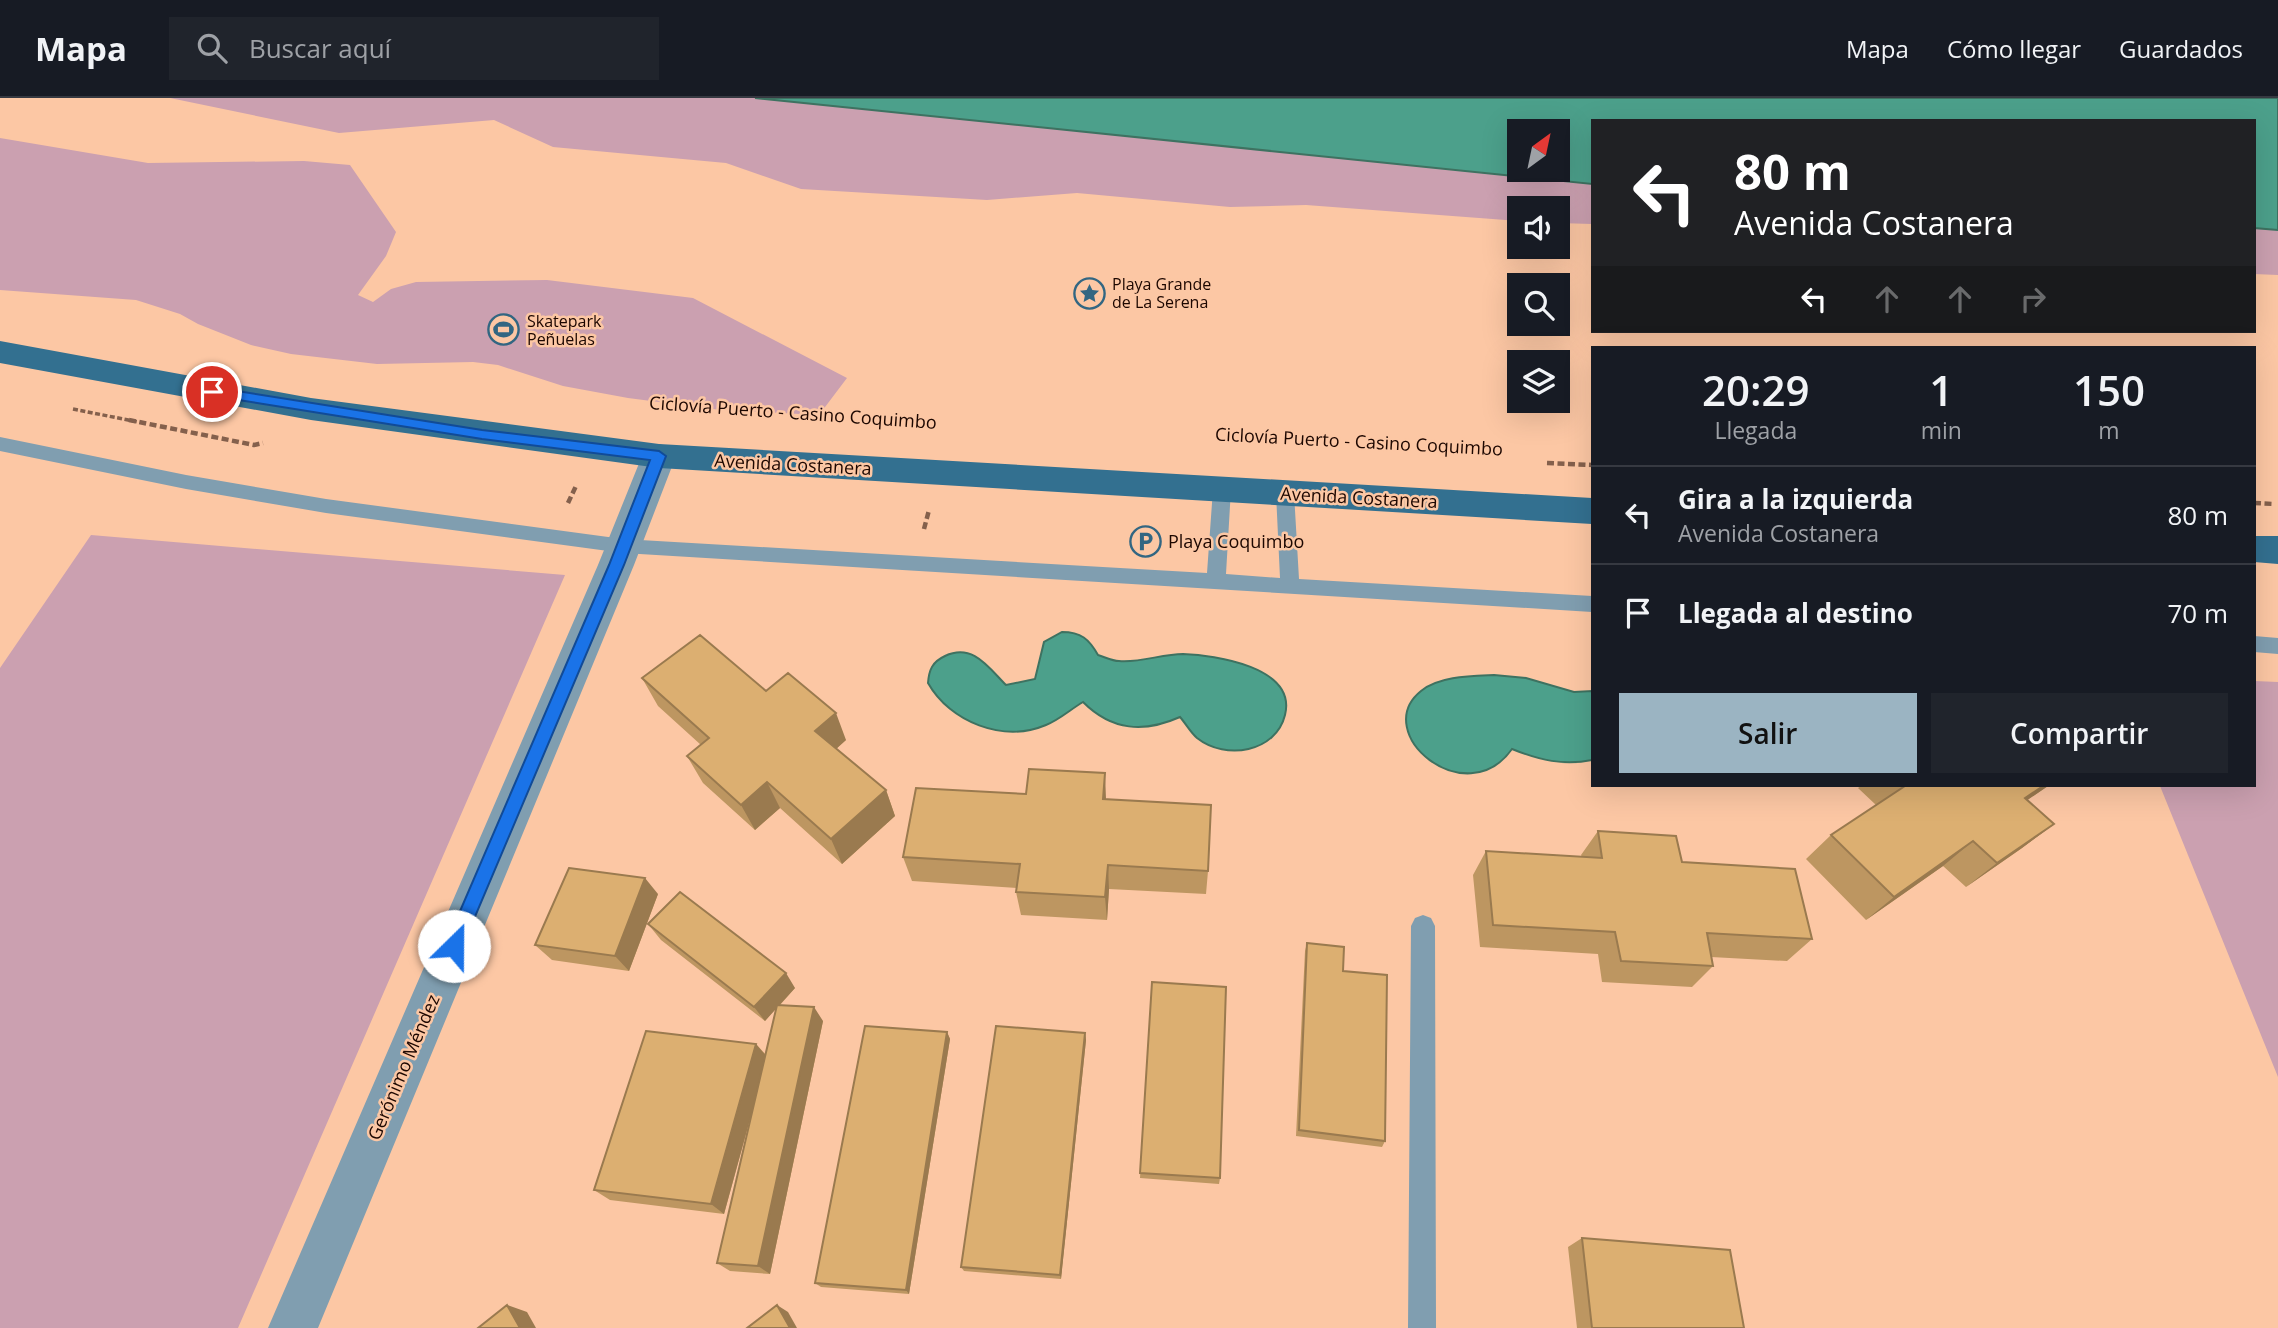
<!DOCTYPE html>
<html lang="es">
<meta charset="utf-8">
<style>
:root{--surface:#171b24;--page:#20242c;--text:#f1f3f6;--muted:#9ea1a6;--line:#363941;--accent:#9bb4c2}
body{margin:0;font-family:"Open Sans",sans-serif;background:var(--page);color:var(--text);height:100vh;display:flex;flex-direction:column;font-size:26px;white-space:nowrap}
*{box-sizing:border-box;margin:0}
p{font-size:23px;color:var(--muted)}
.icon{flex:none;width:38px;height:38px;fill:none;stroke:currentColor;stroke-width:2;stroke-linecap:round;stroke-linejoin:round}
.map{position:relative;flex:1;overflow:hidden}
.sheet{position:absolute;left:1591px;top:248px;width:665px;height:441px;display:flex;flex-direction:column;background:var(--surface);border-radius:0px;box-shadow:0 7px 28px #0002}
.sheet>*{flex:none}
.hud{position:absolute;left:1591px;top:21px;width:665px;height:214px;border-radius:0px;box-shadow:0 7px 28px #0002;background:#202124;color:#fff;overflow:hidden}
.needle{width:46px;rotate:33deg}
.tools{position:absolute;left:1507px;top:21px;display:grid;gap:14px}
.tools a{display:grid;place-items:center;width:63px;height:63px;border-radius:0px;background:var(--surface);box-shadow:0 7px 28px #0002;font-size:35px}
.pin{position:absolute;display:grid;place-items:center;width:60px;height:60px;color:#fff;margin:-30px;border:4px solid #fff;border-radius:50%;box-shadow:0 2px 7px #0007}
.me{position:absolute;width:77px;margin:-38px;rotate:23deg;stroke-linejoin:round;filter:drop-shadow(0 0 5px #0008)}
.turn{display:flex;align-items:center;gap:24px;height:147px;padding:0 28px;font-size:32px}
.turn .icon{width:91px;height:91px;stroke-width:2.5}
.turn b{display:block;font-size:49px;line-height:60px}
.lanes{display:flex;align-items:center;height:66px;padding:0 28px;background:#0003;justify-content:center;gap:35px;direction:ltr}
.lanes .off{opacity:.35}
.eta{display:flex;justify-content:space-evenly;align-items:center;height:119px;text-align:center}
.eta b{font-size:42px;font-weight:600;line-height:49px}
.cta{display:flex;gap:14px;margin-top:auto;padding:14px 28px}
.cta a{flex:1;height:80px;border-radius:0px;background:var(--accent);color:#111;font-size:28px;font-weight:600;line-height:80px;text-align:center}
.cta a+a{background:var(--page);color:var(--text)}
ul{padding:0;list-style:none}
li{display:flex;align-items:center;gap:21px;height:98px;padding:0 28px;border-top:2px solid var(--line)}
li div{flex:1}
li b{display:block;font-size:26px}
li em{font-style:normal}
header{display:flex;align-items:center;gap:42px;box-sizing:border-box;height:98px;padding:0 35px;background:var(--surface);border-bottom:2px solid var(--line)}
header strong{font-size:33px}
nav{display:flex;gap:38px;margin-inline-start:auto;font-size:24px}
.search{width:490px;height:63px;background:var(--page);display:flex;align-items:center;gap:18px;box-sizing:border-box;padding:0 24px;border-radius:0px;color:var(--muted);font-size:26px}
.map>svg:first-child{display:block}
.green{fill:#cba0b0;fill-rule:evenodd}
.water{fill:#4ca08b;stroke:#3e7261;stroke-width:2;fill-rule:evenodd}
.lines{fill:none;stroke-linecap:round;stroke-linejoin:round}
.path-far1{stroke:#84604c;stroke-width:3.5;stroke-dasharray:5 2.5;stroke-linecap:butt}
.path{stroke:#84604c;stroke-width:4.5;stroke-dasharray:7 3.5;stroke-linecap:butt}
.service{fill:#809eb0;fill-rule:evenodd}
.minor{fill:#809eb0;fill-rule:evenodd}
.primary{fill:#337090;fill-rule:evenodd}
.wall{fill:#bd9661}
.shaded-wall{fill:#9a7a4f}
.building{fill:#dcaf71;stroke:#9a7a4f;stroke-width:2}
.route{fill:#1a73e8;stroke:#114b97;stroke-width:2}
.labels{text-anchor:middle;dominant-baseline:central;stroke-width:5;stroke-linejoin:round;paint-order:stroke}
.far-poi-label{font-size:16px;fill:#1d0700;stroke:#fcc7a4;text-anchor:start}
.street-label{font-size:18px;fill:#1d0700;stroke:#fcc7a4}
.poi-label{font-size:18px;fill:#1d0700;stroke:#fcc7a4;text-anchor:start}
</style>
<header>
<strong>Mapa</strong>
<div class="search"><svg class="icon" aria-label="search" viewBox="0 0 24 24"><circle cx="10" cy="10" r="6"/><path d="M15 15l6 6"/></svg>Buscar aquí</div>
<nav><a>Mapa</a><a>Cómo llegar</a><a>Guardados</a></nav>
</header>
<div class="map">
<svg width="2278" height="1230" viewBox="0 0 2278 1230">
<rect width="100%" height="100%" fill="#fcc7a4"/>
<path class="green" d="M170,0H2278V177L2254,176V23H1592V126L1558,125V110H1519V123L1306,107L1230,109L1077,95L987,102L801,91L726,65L553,49L494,22L339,35ZM1519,33H1558V72H1519Z
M0,40L148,65L304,63L350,67L396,134L386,158L358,197L373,204L391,191L416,184L547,182L693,200L847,280L819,317L721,312L628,300L563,288L498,267L473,264L377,266L291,256L251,247L198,226L180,216L136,202L0,192Z
M91,437L565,477L238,1230H0V570Z
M2254,583L2278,584V979L2160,688H2254Z"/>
<path class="water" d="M755,0H2278V132L2254,130V23H1592V86ZM1519,33H1558V72H1519Z
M1062,534C1081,534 1089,541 1098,557C1105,559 1112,563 1119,563C1140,565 1162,556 1183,556C1215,557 1297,569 1285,617C1276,654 1226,663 1197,640C1191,635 1186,626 1180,619C1144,635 1112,633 1083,604C1071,611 1059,622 1046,627C1003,645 950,624 928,585C929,572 932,564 945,558C973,545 988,569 1006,587L1035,581L1044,544Z
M1494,577L1526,580L1574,594L1592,593V662C1564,668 1539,662 1512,651C1466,716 1369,635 1421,593C1439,578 1472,578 1494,577Z"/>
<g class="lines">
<path class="path-far1" d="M73,311L138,324"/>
<path class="path" d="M129,322L254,347L263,345
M1547,365L1592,367
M568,405L576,388
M2254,405L2274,406
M924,431L929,412"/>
<path class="service" d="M0,339L186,377L326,401L623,441L1207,475L1213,391L1215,386H1229L1231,391L1226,476L1280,480L1276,395L1278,390H1292L1294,395L1299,481L1592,498V514L623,455L326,415L186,391L0,353Z
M2254,538L2278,540V556L2254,554Z
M1423,817L1431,820L1435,828L1436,1230H1408L1411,828L1415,820Z"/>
<path class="minor" d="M659,346L671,349L676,358L634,467L318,1230H268L598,467L642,358L647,349Z"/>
<path class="primary" d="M0,243L311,300L659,346L1592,400V426L659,370L311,322L0,265Z
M2254,438H2278V466L2254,464Z"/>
</g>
<path class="wall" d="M642,580L766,593L846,642L836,651L886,692L895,718L842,766L780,710L755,732L703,685L687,658L701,647L658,608Z
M1861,688H2048L2027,702L2054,726L2022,750L1966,789L1943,768L1866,822L1806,761L1831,737L1876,707L1858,690Z
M1106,701L1208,773L1206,796L1109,791L1107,822L1021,817L1016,794L1017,790L912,783L903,759Z
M1598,733L1682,764L1812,841L1787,863L1711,859L1713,868L1692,889L1602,884L1598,856L1480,849L1473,777L1486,753L1582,759L1581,757Z
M658,796L629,873L552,862L535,847Z
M648,826L795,890L780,907L823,923L770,1176L730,1173L717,1165L757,996L724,1116L610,1102L594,1092L756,946L766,957L776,910L765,923L661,842Z
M1307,845L1343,873L1385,1043L1382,1049L1296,1038L1305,853Z
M1152,884L1220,1080L1219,1086L1140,1080Z
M947,934L950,941L909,1196L821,1189L815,1185Z
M1085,935L1086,942L1061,1181L964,1173L961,1169Z
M1582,1140L1744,1230H1577L1568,1149Z"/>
<path class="shaded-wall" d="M836,615L846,642L826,660L815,633Z
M1105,675L1106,701H1103Z
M767,684L780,710L755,732L741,707Z
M2043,688H2048L1994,725L2025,700Z
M886,692L895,718L842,766L831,741Z
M2054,726L2022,750L1966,789L1997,765Z
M1973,743L1943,768L1866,822L1894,799Z
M1108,767L1109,791L1107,822L1105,799Z
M645,780L658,796L629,873L615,858Z
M786,875L795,890L765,923L754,909Z
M814,909L823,923L770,1176L758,1168Z
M947,934L950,941L909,1196L906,1192Z
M1085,935L1086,942L1061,1181L1060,1177Z
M756,946L767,959L724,1116L711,1106Z
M507,1207L527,1214L536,1230H520Z
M777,1207L788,1214L797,1230H790Z"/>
<path class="building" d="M700,537L766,593L788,575L836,615L815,633L886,692L831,741L767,684L741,707L687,658L709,640L642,580Z
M1029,671L1105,675L1103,701L1211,707L1208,773L1108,767L1105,799L1016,794L1020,766L903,759L916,690L1026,696Z
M1905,688H2043L2025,700L2054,726L1997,765L1973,743L1894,799L1831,737Z
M1598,733L1676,738L1682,764L1795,771L1812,841L1707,835L1713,868L1621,863L1615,834L1493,827L1486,753L1602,760Z
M569,770L645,780L615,858L535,847Z
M680,794L786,875L754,909L648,826Z
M1307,845L1344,849L1343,873L1387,877L1385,1043L1299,1032Z
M1152,884L1226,889L1220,1080L1140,1075Z
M777,907L814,909L758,1168L717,1165Z
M865,928L947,934L906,1192L815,1185Z
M996,928L1085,935L1060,1177L961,1169Z
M646,933L756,946L711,1106L594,1092Z
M1582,1140L1730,1152L1744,1230H1592Z
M507,1207L520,1230H478Z
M777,1207L790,1230H747Z"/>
<path class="route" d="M212,289L482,332L659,353L666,358L624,467L460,854L454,857L448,854L445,848L609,467L650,362L482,341L207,297L205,294Z"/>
<defs>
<symbol id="sight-ring" viewBox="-11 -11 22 22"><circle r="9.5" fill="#fcc7a4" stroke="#326682" stroke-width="1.5"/><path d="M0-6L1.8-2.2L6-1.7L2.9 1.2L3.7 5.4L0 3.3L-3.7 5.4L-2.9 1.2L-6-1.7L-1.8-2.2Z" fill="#326682"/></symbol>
<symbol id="stadium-ring" viewBox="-11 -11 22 22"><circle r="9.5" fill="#fcc7a4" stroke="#326682" stroke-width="1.5"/><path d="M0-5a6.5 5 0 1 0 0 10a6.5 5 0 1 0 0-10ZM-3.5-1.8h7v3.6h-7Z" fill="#326682"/></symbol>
<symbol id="parking-ring" viewBox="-11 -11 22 22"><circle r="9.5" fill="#fcc7a4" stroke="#326682" stroke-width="1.5"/><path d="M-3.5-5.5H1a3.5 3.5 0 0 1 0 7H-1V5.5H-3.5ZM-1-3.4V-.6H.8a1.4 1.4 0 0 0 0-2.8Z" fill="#326682"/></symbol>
</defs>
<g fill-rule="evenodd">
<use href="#sight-ring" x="1072" y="178" width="35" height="35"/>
<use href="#stadium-ring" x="486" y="214" width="35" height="35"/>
<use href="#parking-ring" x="1128" y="426" width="35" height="35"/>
</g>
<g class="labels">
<g class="far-poi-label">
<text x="1112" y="186">Playa Grande<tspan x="1112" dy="18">de La Serena</tspan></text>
<text x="527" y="223">Skatepark<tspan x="527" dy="18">Peñuelas</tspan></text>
</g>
<g class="street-label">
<text transform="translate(793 314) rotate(4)">Ciclovía Puerto - Casino Coquimbo</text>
<text transform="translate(1359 343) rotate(3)">Ciclovía Puerto - Casino Coquimbo</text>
<text transform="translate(793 366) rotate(3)">Avenida Costanera</text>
<text transform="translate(1359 399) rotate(3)">Avenida Costanera</text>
<text transform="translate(403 969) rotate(-67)">Gerónimo Méndez</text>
</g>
<g class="poi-label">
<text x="1168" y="443">Playa Coquimbo</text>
</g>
</g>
</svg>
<div class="tools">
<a><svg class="needle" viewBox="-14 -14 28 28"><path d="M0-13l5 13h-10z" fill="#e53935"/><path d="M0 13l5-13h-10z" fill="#9ea1a6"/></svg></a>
<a><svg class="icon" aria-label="sound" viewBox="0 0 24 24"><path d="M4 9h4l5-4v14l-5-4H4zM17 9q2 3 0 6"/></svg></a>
<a><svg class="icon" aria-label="search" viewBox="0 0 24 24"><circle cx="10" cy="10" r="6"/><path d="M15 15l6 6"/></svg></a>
<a><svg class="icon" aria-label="layers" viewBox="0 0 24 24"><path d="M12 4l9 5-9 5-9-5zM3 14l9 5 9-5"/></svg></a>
</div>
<div class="pin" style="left:212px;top:294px;background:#d93025"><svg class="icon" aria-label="arrive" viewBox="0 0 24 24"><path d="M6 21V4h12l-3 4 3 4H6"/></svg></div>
<svg class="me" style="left:454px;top:848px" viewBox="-20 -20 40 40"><circle r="19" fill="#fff"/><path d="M0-13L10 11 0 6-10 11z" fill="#1a73e8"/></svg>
<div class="hud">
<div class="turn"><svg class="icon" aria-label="left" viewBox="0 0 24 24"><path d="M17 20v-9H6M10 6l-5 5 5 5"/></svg><div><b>80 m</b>Avenida Costanera</div></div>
<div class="lanes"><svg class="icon" aria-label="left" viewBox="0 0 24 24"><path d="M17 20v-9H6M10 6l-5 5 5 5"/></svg><svg class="icon off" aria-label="ahead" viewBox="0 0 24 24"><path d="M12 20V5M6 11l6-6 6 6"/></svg><svg class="icon off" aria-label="ahead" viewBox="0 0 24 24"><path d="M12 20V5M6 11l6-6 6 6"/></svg><svg class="icon off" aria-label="right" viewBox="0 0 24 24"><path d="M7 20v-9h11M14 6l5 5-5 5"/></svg></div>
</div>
<section class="sheet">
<div class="eta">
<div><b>20:29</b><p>Llegada</p></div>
<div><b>1</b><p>min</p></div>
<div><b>150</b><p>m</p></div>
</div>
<ul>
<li><svg class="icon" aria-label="left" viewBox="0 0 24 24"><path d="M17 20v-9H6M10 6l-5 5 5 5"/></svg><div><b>Gira a la izquierda</b><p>Avenida Costanera</p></div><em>80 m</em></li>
<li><svg class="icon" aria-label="arrive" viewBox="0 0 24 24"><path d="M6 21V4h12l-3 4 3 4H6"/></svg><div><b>Llegada al destino</b></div><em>70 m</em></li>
</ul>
<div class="cta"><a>Salir</a><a>Compartir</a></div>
</section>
</div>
